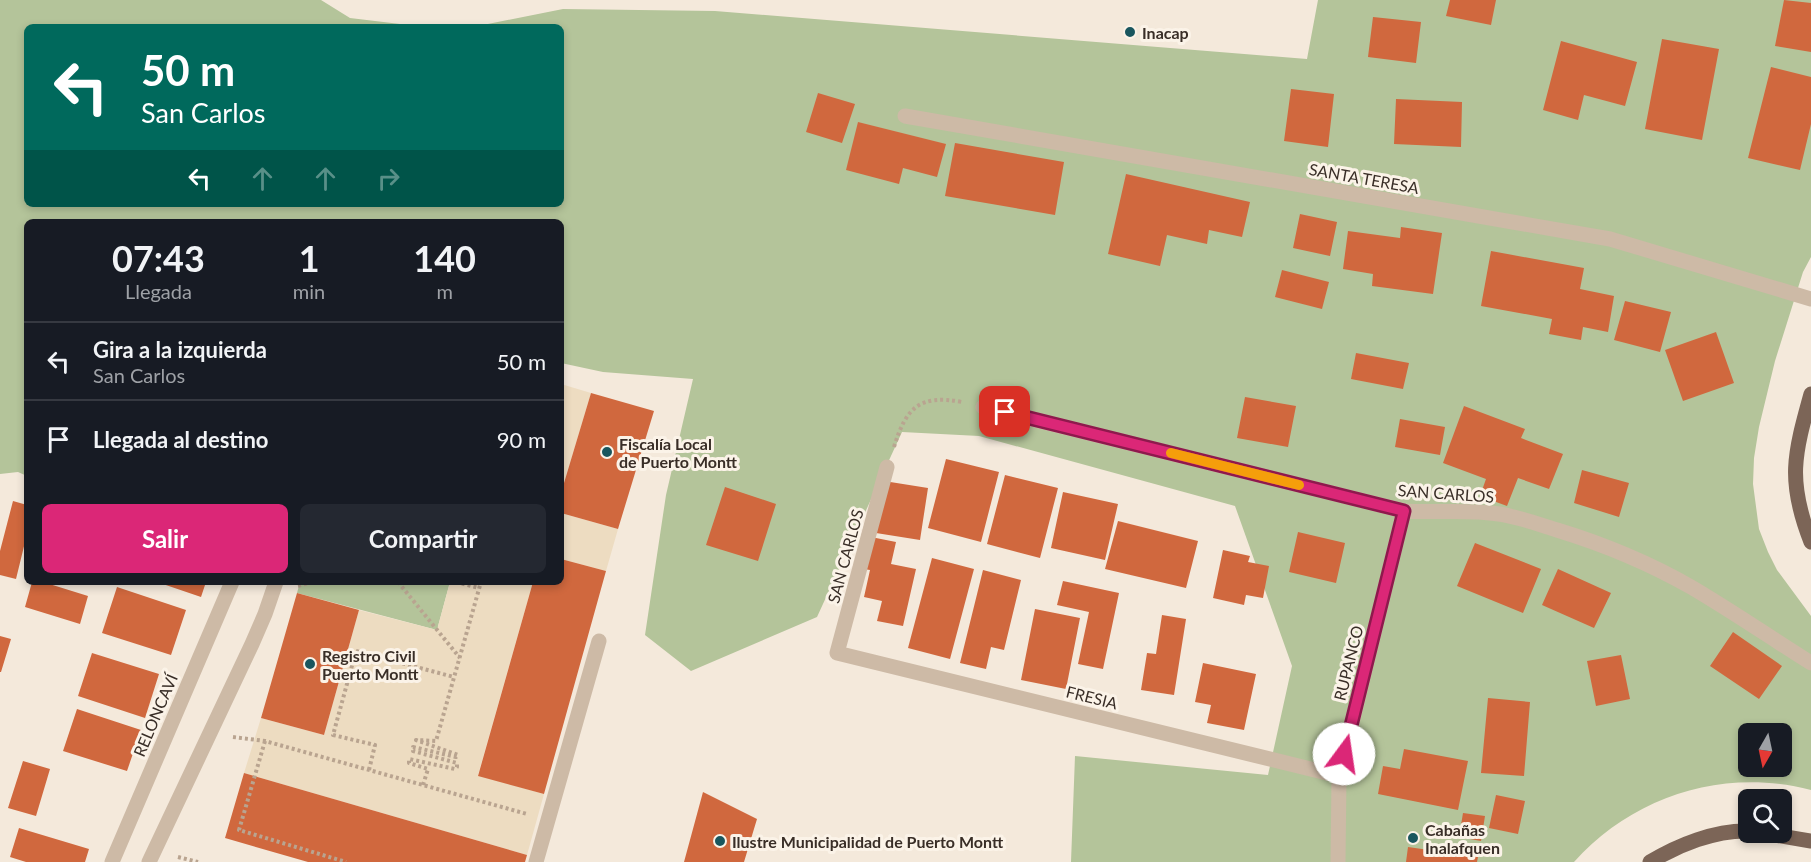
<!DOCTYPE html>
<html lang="es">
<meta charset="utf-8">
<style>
:root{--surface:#171b24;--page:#242831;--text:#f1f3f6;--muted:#9ea1a6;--line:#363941;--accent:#db2777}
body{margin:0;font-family:Lato,sans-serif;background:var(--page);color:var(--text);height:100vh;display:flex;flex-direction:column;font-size:22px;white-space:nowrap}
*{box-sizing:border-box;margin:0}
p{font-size:20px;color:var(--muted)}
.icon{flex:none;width:33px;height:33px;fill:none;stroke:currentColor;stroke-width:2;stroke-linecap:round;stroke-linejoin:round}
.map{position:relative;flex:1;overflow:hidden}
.sheet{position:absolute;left:24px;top:219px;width:540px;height:366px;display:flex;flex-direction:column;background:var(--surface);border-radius:9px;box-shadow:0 3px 9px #0003}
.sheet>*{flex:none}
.hud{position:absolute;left:24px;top:24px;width:540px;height:183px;border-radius:9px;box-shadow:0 3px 9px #0003;background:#00695c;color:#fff;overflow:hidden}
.needle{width:39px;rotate:189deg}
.controls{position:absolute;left:1738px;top:723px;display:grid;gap:12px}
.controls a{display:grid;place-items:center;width:54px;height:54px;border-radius:9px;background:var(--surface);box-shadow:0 3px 9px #0003;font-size:30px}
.pin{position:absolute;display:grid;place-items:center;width:51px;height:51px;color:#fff;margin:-26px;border-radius:12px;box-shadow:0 3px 9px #0006}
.me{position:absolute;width:66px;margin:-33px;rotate:14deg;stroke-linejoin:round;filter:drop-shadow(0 0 4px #0008)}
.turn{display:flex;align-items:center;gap:21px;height:126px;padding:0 18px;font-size:27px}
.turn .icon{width:78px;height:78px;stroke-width:2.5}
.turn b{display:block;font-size:42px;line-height:51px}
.lanes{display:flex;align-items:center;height:57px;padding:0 18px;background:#0003;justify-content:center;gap:30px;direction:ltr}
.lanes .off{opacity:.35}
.eta{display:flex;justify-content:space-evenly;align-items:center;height:102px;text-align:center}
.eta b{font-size:36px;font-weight:700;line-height:42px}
.button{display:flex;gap:12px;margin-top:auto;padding:12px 18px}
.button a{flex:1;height:69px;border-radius:9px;background:var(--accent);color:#fff;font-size:24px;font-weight:700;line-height:69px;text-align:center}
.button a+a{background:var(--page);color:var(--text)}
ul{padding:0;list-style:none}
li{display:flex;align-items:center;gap:18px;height:78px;padding:0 18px;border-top:2px solid var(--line)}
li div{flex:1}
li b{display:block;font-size:22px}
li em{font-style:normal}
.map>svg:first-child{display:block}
.green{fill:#b4c49a;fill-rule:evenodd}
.plaza{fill:#eddcc1}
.building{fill:#d0683e}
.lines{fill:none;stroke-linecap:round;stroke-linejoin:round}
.path{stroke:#b9a490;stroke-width:4;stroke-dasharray:3 3;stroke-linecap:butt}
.minor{stroke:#cdbaa6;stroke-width:15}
.major{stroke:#7c6557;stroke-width:15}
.route-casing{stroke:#8e194d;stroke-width:15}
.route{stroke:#db2777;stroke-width:10}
.slow{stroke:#f59e0b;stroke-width:10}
.poi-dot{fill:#19565e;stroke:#fbf3e8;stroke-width:2}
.labels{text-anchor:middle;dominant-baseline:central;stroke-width:6;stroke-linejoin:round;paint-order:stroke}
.poi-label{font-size:16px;font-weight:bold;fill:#392e27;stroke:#fbf3e8;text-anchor:start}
.street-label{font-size:16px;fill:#392e27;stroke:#fbf3e8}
</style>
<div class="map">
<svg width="1811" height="862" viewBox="0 0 1811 862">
<rect width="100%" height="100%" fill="#f4e9db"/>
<path class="green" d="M0,0H321L350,18L425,27H27V204H561V27H473L563,9L715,11L1307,59L1318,0H1811V257L1803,272L1775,361L1759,427L1754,458L1753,484L1759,529L1768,552L1777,570L1811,616V790C1724,767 1633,796 1574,862H1071L1075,756L1268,775L1292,666L1235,506L979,436L902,432L817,617L691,671L645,635L666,495L693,379L603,372L561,363V222H27V476L18,472L0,474ZM1749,734H1782V766H1749Z
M300,582H450L437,630L297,593Z"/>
<path class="plaza" d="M561,384L591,393L561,493Z
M561,513L618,529L606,571L561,559Z
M450,582H533L478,775L544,794L527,855L244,773L261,718L324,735L359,610L437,630Z"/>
<path class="building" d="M1450,0H1496L1491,25L1446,16Z
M1784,0L1811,3V52L1775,46Z
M1373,17L1421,22L1416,63L1368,57Z
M1662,39L1719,49L1702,140L1645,129Z
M1561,41L1637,62L1625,106L1584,95L1578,120L1543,110Z
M1771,67L1811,77V124L1800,170L1748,158Z
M1291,89L1334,94L1328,147L1284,141Z
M818,93L855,104L842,143L806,132Z
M1396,99L1462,102L1461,147L1394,144Z
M858,122L946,144L937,177L903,168L899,184L846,170Z
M955,143L1064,162L1055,215L945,196Z
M1126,174L1250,202L1242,237L1209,230L1207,244L1167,235L1160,266L1108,254Z
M1300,214L1337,222L1330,256L1293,248Z
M1401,227L1442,233L1433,294L1372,286L1373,274L1343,269L1348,231L1400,238Z
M1491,251L1584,268L1580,289L1614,296L1608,332L1583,327L1581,340L1549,334L1552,319L1481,306Z
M1282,270L1329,282L1322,309L1275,297Z
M1625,301L1671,312L1660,352L1614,340Z
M1716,332L1734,383L1683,401L1665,350Z
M1356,353L1409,363L1403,389L1351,379Z
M591,393L654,411L618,529L561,513V493Z
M1245,397L1296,406L1288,447L1237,438Z
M1464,406L1525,429L1521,438L1563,454L1549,489L1518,478L1507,506L1480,496L1486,479L1443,463Z
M1400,419L1445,427L1440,455L1395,447Z
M946,459L999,472L981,542L928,528Z
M1582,470L1629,483L1619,517L1574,503Z
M1005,475L1058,488L1040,558L987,544Z
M884,481L928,488L920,540L876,533Z
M725,487L776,504L758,561L706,545Z
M1063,492L1118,504L1105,560L1051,548Z
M13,501L27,505V534L16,579L0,575V551Z
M1118,521L1198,541L1186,588L1105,569Z
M1298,532L1345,543L1336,583L1289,572Z
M871,537L896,542L891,564L916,569L903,626L877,621L882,601L864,597L870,570L864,569Z
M1475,543L1541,569L1523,613L1457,586Z
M1223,550L1250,556L1248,562L1269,566L1263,598L1246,595L1244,605L1213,598Z
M932,558L974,569L950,659L908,648Z
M561,559L606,571L544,794L478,776L533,582H561Z
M1558,569L1611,593L1594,628L1542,605Z
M983,570L1021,580L1004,650L991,647L986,669L960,663Z
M1063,581L1119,593L1103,669L1078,664L1089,612L1057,605Z
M32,582H43L88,596L80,624L25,607Z
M157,582H206L201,597Z
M117,587L186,610L171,655L102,633Z
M297,593L359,610L324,735L261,718Z
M1035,609L1080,618L1066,689L1021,680Z
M1162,615L1186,619L1174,695L1141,690L1147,653L1156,654Z
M1733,632L1782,666L1759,699L1710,666Z
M0,636L11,639L1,672H0Z
M92,653L159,674L145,718L78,696Z
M1621,655L1630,699L1596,706L1587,661Z
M1203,663L1256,674L1244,730L1207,723L1211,705L1195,702Z
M1488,698L1530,702L1524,776L1481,773Z
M77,709L141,730L127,771L63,751Z
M1404,749L1468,761L1458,810L1378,794L1383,766L1400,769Z
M23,761L50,769L36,816L8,808Z
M244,773L527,855L525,862H308L225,838Z
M703,792L757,819L744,862H684Z
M1496,795L1525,801L1518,834L1489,828Z
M1463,813L1485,816L1481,841L1459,837Z
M19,828L89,849L85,862H26L10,857Z
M1408,847L1478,857L1477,862H1406Z"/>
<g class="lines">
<path class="path" d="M894,447C906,408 919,394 962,402
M398,582L460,658
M456,582L479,588
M298,586L312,582
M233,737L265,741L527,814
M265,741L239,830L346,862
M369,770L375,745L333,735L356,651L454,677
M423,785L428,769L409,763V759L455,769L457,767V763L413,751V747L456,757L458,755L416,740L436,741L481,582
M178,857L198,862"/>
<path class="minor" d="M905,116L1610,239L1811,299
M983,407L1404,511C1436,513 1467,509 1499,514C1519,517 1538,524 1557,530C1603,544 1649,563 1691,587C1732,611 1771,638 1811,663
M887,467L837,653L1339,776
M112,862L232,582
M149,862L252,644L265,614L276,582
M536,862L599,641
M1338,862L1339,776L1404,511"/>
<path class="major" d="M1811,394C1794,455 1787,481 1811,542
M1757,832L1811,841
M1650,862C1678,845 1715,830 1749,831"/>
</g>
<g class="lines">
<defs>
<path id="route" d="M1005,412L1404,511L1344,754"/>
</defs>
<use href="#route" class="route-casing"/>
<use href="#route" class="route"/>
<path class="slow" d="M1171,453L1299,485"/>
</g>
<g class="poi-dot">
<circle cx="1130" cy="32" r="6"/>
<circle cx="607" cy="452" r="6"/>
<circle cx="310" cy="664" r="6"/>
<circle cx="1413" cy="838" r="6"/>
<circle cx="720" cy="841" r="6"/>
</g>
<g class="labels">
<g class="poi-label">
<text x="1142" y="32">Inacap</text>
<text x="619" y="443">Fiscalía Local<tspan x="619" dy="18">de Puerto Montt</tspan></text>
<text x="322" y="655">Registro Civil<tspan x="322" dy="18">Puerto Montt</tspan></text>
<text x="1425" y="829">Cabañas<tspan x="1425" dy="18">Inalafquen</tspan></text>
<text x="732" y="841">Ilustre Municipalidad de Puerto Montt</text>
</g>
<g class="street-label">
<text transform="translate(1364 178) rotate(10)">SANTA TERESA</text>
<text transform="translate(1446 493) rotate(4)">SAN CARLOS</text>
<text transform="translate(845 556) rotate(-75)">SAN CARLOS</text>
<text transform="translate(1348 663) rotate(-76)">RUPANCO</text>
<text transform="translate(1092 697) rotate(14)">FRESIA</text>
<text transform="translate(155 715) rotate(-67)">RELONCAVÍ</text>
</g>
</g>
</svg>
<div class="controls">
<a><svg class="needle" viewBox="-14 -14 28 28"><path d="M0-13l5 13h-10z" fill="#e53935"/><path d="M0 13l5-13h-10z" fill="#9ea1a6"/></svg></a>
<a><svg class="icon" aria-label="search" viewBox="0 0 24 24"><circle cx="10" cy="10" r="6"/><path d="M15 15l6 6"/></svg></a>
</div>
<div class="pin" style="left:1005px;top:412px;background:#d93025"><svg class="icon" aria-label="arrive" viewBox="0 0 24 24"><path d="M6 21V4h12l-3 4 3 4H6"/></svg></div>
<svg class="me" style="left:1344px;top:754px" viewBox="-20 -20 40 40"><circle r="19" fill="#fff"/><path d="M0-13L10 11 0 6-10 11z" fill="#db2777"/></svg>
<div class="hud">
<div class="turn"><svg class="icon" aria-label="left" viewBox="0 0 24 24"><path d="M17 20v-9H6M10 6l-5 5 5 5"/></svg><div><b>50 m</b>San Carlos</div></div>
<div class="lanes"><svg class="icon" aria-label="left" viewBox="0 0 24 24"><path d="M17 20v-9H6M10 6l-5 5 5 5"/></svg><svg class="icon off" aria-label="ahead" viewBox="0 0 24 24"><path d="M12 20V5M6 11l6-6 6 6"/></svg><svg class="icon off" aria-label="ahead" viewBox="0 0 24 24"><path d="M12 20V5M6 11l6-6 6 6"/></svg><svg class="icon off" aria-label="right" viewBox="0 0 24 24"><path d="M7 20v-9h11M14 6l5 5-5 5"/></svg></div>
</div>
<section class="sheet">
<div class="eta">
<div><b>07:43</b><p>Llegada</p></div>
<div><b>1</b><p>min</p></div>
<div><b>140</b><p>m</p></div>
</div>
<ul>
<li><svg class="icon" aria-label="left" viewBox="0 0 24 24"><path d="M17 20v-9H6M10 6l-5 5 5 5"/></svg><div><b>Gira a la izquierda</b><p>San Carlos</p></div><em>50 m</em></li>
<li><svg class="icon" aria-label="arrive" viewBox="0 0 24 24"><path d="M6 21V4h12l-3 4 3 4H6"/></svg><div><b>Llegada al destino</b></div><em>90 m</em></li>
</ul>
<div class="button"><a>Salir</a><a>Compartir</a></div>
</section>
</div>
